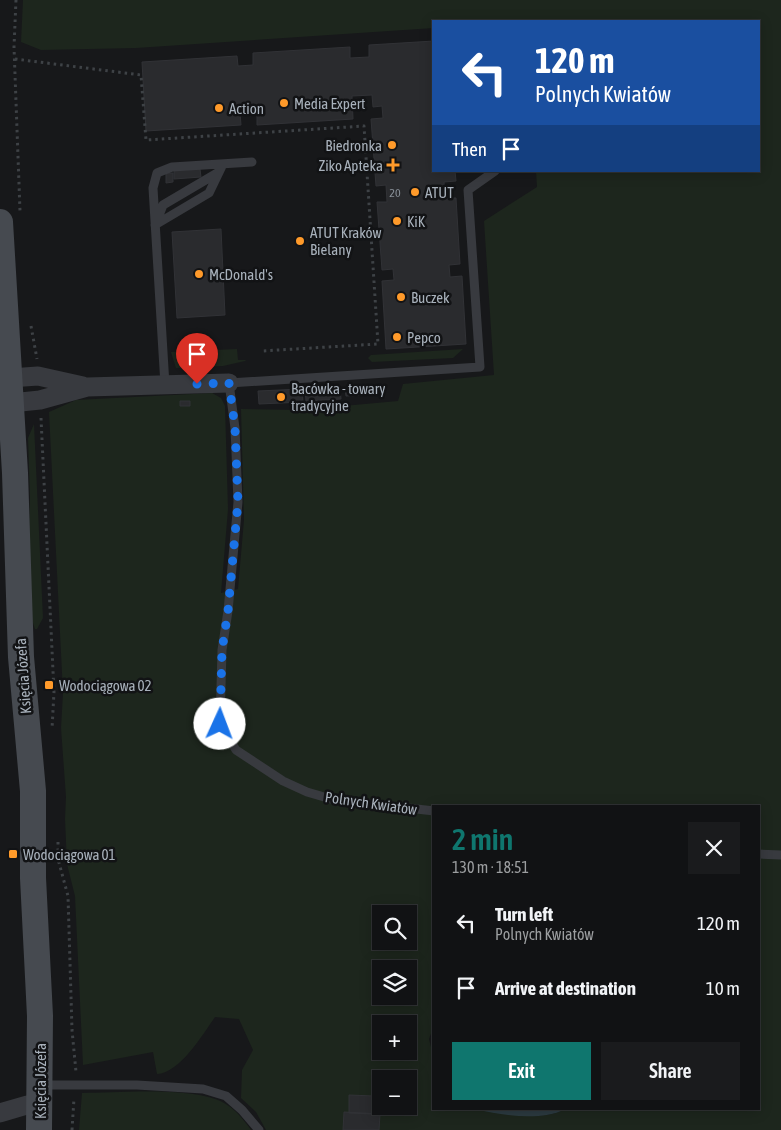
<!DOCTYPE html>
<meta charset="utf-8">
<style>
:root{--surface:#111214;--page:#1a1b1d;--text:#f1f3f6;--muted:#9c9ea0;--line:#303234;--accent:#0f766e}
body{margin:0;font-family:"Asap Condensed",sans-serif;background:var(--page);color:var(--text);height:100vh;display:flex;flex-direction:column;font-size:19px;white-space:nowrap}
*{box-sizing:border-box;margin:0}
p{font-size:16px;color:var(--muted)}
.icon{flex:none;width:28px;height:28px;fill:none;stroke:currentColor;stroke-width:2;stroke-linecap:round;stroke-linejoin:round}
.map{position:relative;flex:1;overflow:hidden}
.panel{position:absolute;left:432px;top:805px;width:328px;height:305px;display:flex;flex-direction:column;background:var(--surface);border-radius:0px;box-shadow:0 2px 12px #0003,0 0 0 1px var(--line)}
.panel>*{flex:none}
.top-card{position:absolute;left:432px;top:20px;width:328px;height:152px;border-radius:0px;box-shadow:0 2px 12px #0003,0 0 0 1px var(--line);background:#1a4fa0;color:#fff;overflow:hidden}
.controls{position:absolute;left:372px;top:905px;display:grid;gap:10px}
.controls a{display:grid;place-items:center;width:45px;height:45px;border-radius:0px;background:var(--surface);box-shadow:0 2px 12px #0003,0 0 0 1px var(--line);font-size:25px}
.pin{position:absolute;display:grid;place-items:center;width:42px;height:42px;color:#fff;margin:-51px -21px;border-radius:50% 50% 50% 0;rotate:-45deg;box-shadow:0 0 5px #0007}
.pin .icon{rotate:45deg}
.me{position:absolute;width:55px;margin:-28px;rotate:2deg;stroke-linejoin:round;filter:drop-shadow(0 0 4px #0008)}
.turn{display:flex;align-items:center;gap:18px;height:105px;padding:0 20px;font-size:22px}
.turn .icon{width:65px;height:65px;stroke-width:2.5}
.turn b{display:block;font-size:35px;line-height:42px}
.then{display:flex;align-items:center;height:48px;padding:0 20px;background:#0003;gap:10px;font-size:19px}
.round{display:grid;place-items:center;flex:none;width:52px;height:52px;border-radius:0px;background:var(--page)}
.overview{display:flex;align-items:center;justify-content:space-between;height:85px;padding:0 20px}
h1{font-size:30px;font-weight:600;line-height:38px;color:var(--accent)}
.cta{display:flex;gap:10px;margin-top:auto;padding:10px 20px}
.cta a{flex:1;height:58px;border-radius:0px;background:var(--accent);color:#fff;font-size:20px;font-weight:600;line-height:58px;text-align:center}
.cta a+a{background:var(--page);color:var(--text)}
ul{padding:0;list-style:none}
li{display:flex;align-items:center;gap:15px;height:65px;padding:0 20px}
li div{flex:1}
li b{display:block;font-size:19px}
li em{font-style:normal}
.map>svg:first-child{display:block}
.green{fill:#1d261d;fill-rule:evenodd}
.water{fill:#2c3a40}
.building{fill:#2a2b2e;stroke:#313236}
.lines{fill:none;stroke-linecap:round;stroke-linejoin:round}
.path{stroke:#3e4246;stroke-width:3;stroke-dasharray:2.5 4;stroke-linecap:butt}
.lane{stroke:#383a3f;stroke-width:9}
.street{stroke:#383a3f;stroke-width:19}
.secondary{stroke:#464a50;stroke-width:26}
.route{stroke:#1a73e8;stroke-width:9;stroke-dasharray:0 16.2}
.poi-dot{fill:#ff9a2a;stroke:#121315;stroke-width:2}
.labels{text-anchor:middle;dominant-baseline:central;stroke-width:5;stroke-linejoin:round;paint-order:stroke}
.number-label{font-size:12px;fill:#888f97}
.poi-label{font-size:15px;fill:#a8b1bb;stroke:#121315;text-anchor:start}
.street-label{font-size:15px;fill:#a8b1bb;stroke:#121315}
</style>
<div class="map">
<svg width="781" height="1130" viewBox="0 0 781 1130">
<rect width="100%" height="100%" fill="#17181a"/>
<path class="green" d="M23,0H781V1130H266L256,1112L241,1098L242,1070L253,1050L239,1019L215,1017C203,1034 180,1073 157,1074L153,1052L83,1065L75,896L67,864L65,819L66,797L61,728L63,693L49,412L76,400L212,393L221,398L225,406L228,509L221,593L238,589L244,520L241,409L299,410L398,401L403,384L494,375L484,221L537,187L536,171H759V21H434V28L136,48L41,50L21,42ZM434,806H759V1109H566C536,1123 504,1112 473,1109C460,1108 447,1109 434,1109V1059L429,1039L434,1025ZM381,914H409V941H381ZM381,969H409V996H381ZM381,1024H409V1051H381ZM381,1079H409V1106H381Z
M237,349L238,360H246L245,361L223,366L176,368L171,352Z
M463,349L453,358L372,362L368,358L371,355Z
M34,424L43,618L37,629H35L30,614L28,569L30,497L28,438Z
M82,1093C117,1093 195,1086 224,1103C235,1109 244,1120 251,1130H79Z"/>
<path class="water" d="M474,1109H566C539,1122 502,1115 474,1109Z"/>
<path class="building" d="M434,41V171H455L456,181L444,182L445,198H456L460,264L449,265L450,277L462,276L466,344L386,349L382,281L394,280L393,269L382,270L377,202H387L386,185L376,186L371,119L383,118L382,106L373,107L372,95L352,96L353,119L257,125V112L240,113L241,125L146,131L142,62L237,56L238,66L253,65V53L350,47V58L369,57V45Z
M200,169L201,177L174,179V170Z
M166,173H173V182L166,183Z
M221,229L225,315L177,318L172,232Z
M340,386L341,399L306,401L305,388Z
M364,387L365,395L346,396L345,389Z
M302,389L303,402L259,404L258,391Z
M180,401H190V406H180Z
M349,1095L374,1096L373,1114L349,1113Z
M344,1112L380,1114L379,1130H343Z"/>
<g class="lines">
<path class="path" d="M16,0L14,47L20,211
M15,59L141,75L146,140L364,126L378,344L262,351
M31,326L37,359
M41,418L54,692L52,729
M58,842V859L68,896L72,1030L76,1072
M72,1130L74,1098"/>
<path class="lane" d="M156,223L163,205L219,172
M155,225L209,193L223,164
M165,385L153,188L157,173L172,167L252,162
M434,811L331,799L307,792L283,781L236,750L220,724L222,650L228,611L238,502L235,428L229,383L480,367L468,190L495,171
M759,854L781,855
M41,1085H137L203,1089L226,1096L242,1110L259,1130"/>
<path class="street" d="M10,378L38,376L83,386
M11,403L40,400L87,387L229,383
M0,1113L27,1105H40"/>
<path class="secondary" d="M0,222L15,473L21,657L33,791V878L40,1016L39,1130"/>
</g>
<g class="lines">
<path class="route" d="M197,384L229,383L235,428L238,502L228,611L222,650L220,724"/>
</g>
<g class="poi-dot">
<circle cx="284" cy="103" r="5"/>
<circle cx="219" cy="108" r="5"/>
<circle cx="392" cy="145" r="5"/>
<path d="M390.5 157.5h5v5h5v5h-5v5h-5v-5h-5v-5h5z"/>
<circle cx="415" cy="192" r="5"/>
<circle cx="397" cy="221" r="5"/>
<circle cx="300" cy="241" r="5"/>
<circle cx="199" cy="274" r="5"/>
<circle cx="401" cy="297" r="5"/>
<circle cx="397" cy="337" r="5"/>
<circle cx="281" cy="397" r="5"/>
<rect x="44" y="680" width="10" height="10" rx="2.5"/>
<rect x="8" y="849" width="10" height="10" rx="2.5"/>
</g>
<g class="labels">
<g class="number-label">
<text x="395" y="193">20</text>
</g>
<g class="poi-label">
<text x="294" y="103">Media Expert</text>
<text x="229" y="108">Action</text>
<text x="382" y="145" text-anchor="end">Biedronka</text>
<text x="383" y="165" text-anchor="end">Ziko Apteka</text>
<text x="425" y="192">ATUT</text>
<text x="407" y="221">KiK</text>
<text x="310" y="232">ATUT Kraków<tspan x="310" dy="17">Bielany</tspan></text>
<text x="209" y="274">McDonald's</text>
<text x="411" y="297">Buczek</text>
<text x="407" y="337">Pepco</text>
<text x="291" y="388">Bacówka - towary<tspan x="291" dy="17">tradycyjne</tspan></text>
<text x="59" y="685">Wodociągowa 02</text>
<text x="23" y="854">Wodociągowa 01</text>
</g>
<g class="street-label">
<text transform="translate(23 676) rotate(-94)">Księcia Józefa</text>
<text transform="translate(371 803) rotate(8)">Polnych Kwiatów</text>
<text transform="translate(40 1081) rotate(-90)">Księcia Józefa</text>
</g>
</g>
</svg>
<div class="controls">
<a><svg class="icon" aria-label="search" viewBox="0 0 24 24"><circle cx="10" cy="10" r="6"/><path d="M15 15l6 6"/></svg></a>
<a><svg class="icon" aria-label="layers" viewBox="0 0 24 24"><path d="M12 4l9 5-9 5-9-5zM3 14l9 5 9-5"/></svg></a>
<a>+</a>
<a>−</a>
</div>
<div class="pin" style="left:197px;top:384px;background:#d93025"><svg class="icon" aria-label="arrive" viewBox="0 0 24 24"><path d="M6 21V4h12l-3 4 3 4H6"/></svg></div>
<svg class="me" style="left:220px;top:724px" viewBox="-20 -20 40 40"><circle r="19" fill="#fff"/><path d="M0-13L10 11 0 6-10 11z" fill="#1a73e8"/></svg>
<div class="top-card">
<div class="turn"><svg class="icon" aria-label="left" viewBox="0 0 24 24"><path d="M17 20v-9H6M10 6l-5 5 5 5"/></svg><div><b>120 m</b>Polnych Kwiatów</div></div>
<div class="then">Then<svg class="icon" aria-label="arrive" viewBox="0 0 24 24"><path d="M6 21V4h12l-3 4 3 4H6"/></svg></div>
</div>
<section class="panel">
<div class="overview"><div><h1>2 min</h1><p>130 m · 18:51</p></div><a class="round"><svg class="icon" aria-label="close" viewBox="0 0 24 24"><path d="M6 6l12 12M18 6L6 18"/></svg></a></div>
<ul>
<li><svg class="icon" aria-label="left" viewBox="0 0 24 24"><path d="M17 20v-9H6M10 6l-5 5 5 5"/></svg><div><b>Turn left</b><p>Polnych Kwiatów</p></div><em>120 m</em></li>
<li><svg class="icon" aria-label="arrive" viewBox="0 0 24 24"><path d="M6 21V4h12l-3 4 3 4H6"/></svg><div><b>Arrive at destination</b></div><em>10 m</em></li>
</ul>
<div class="cta"><a>Exit</a><a>Share</a></div>
</section>
</div>
